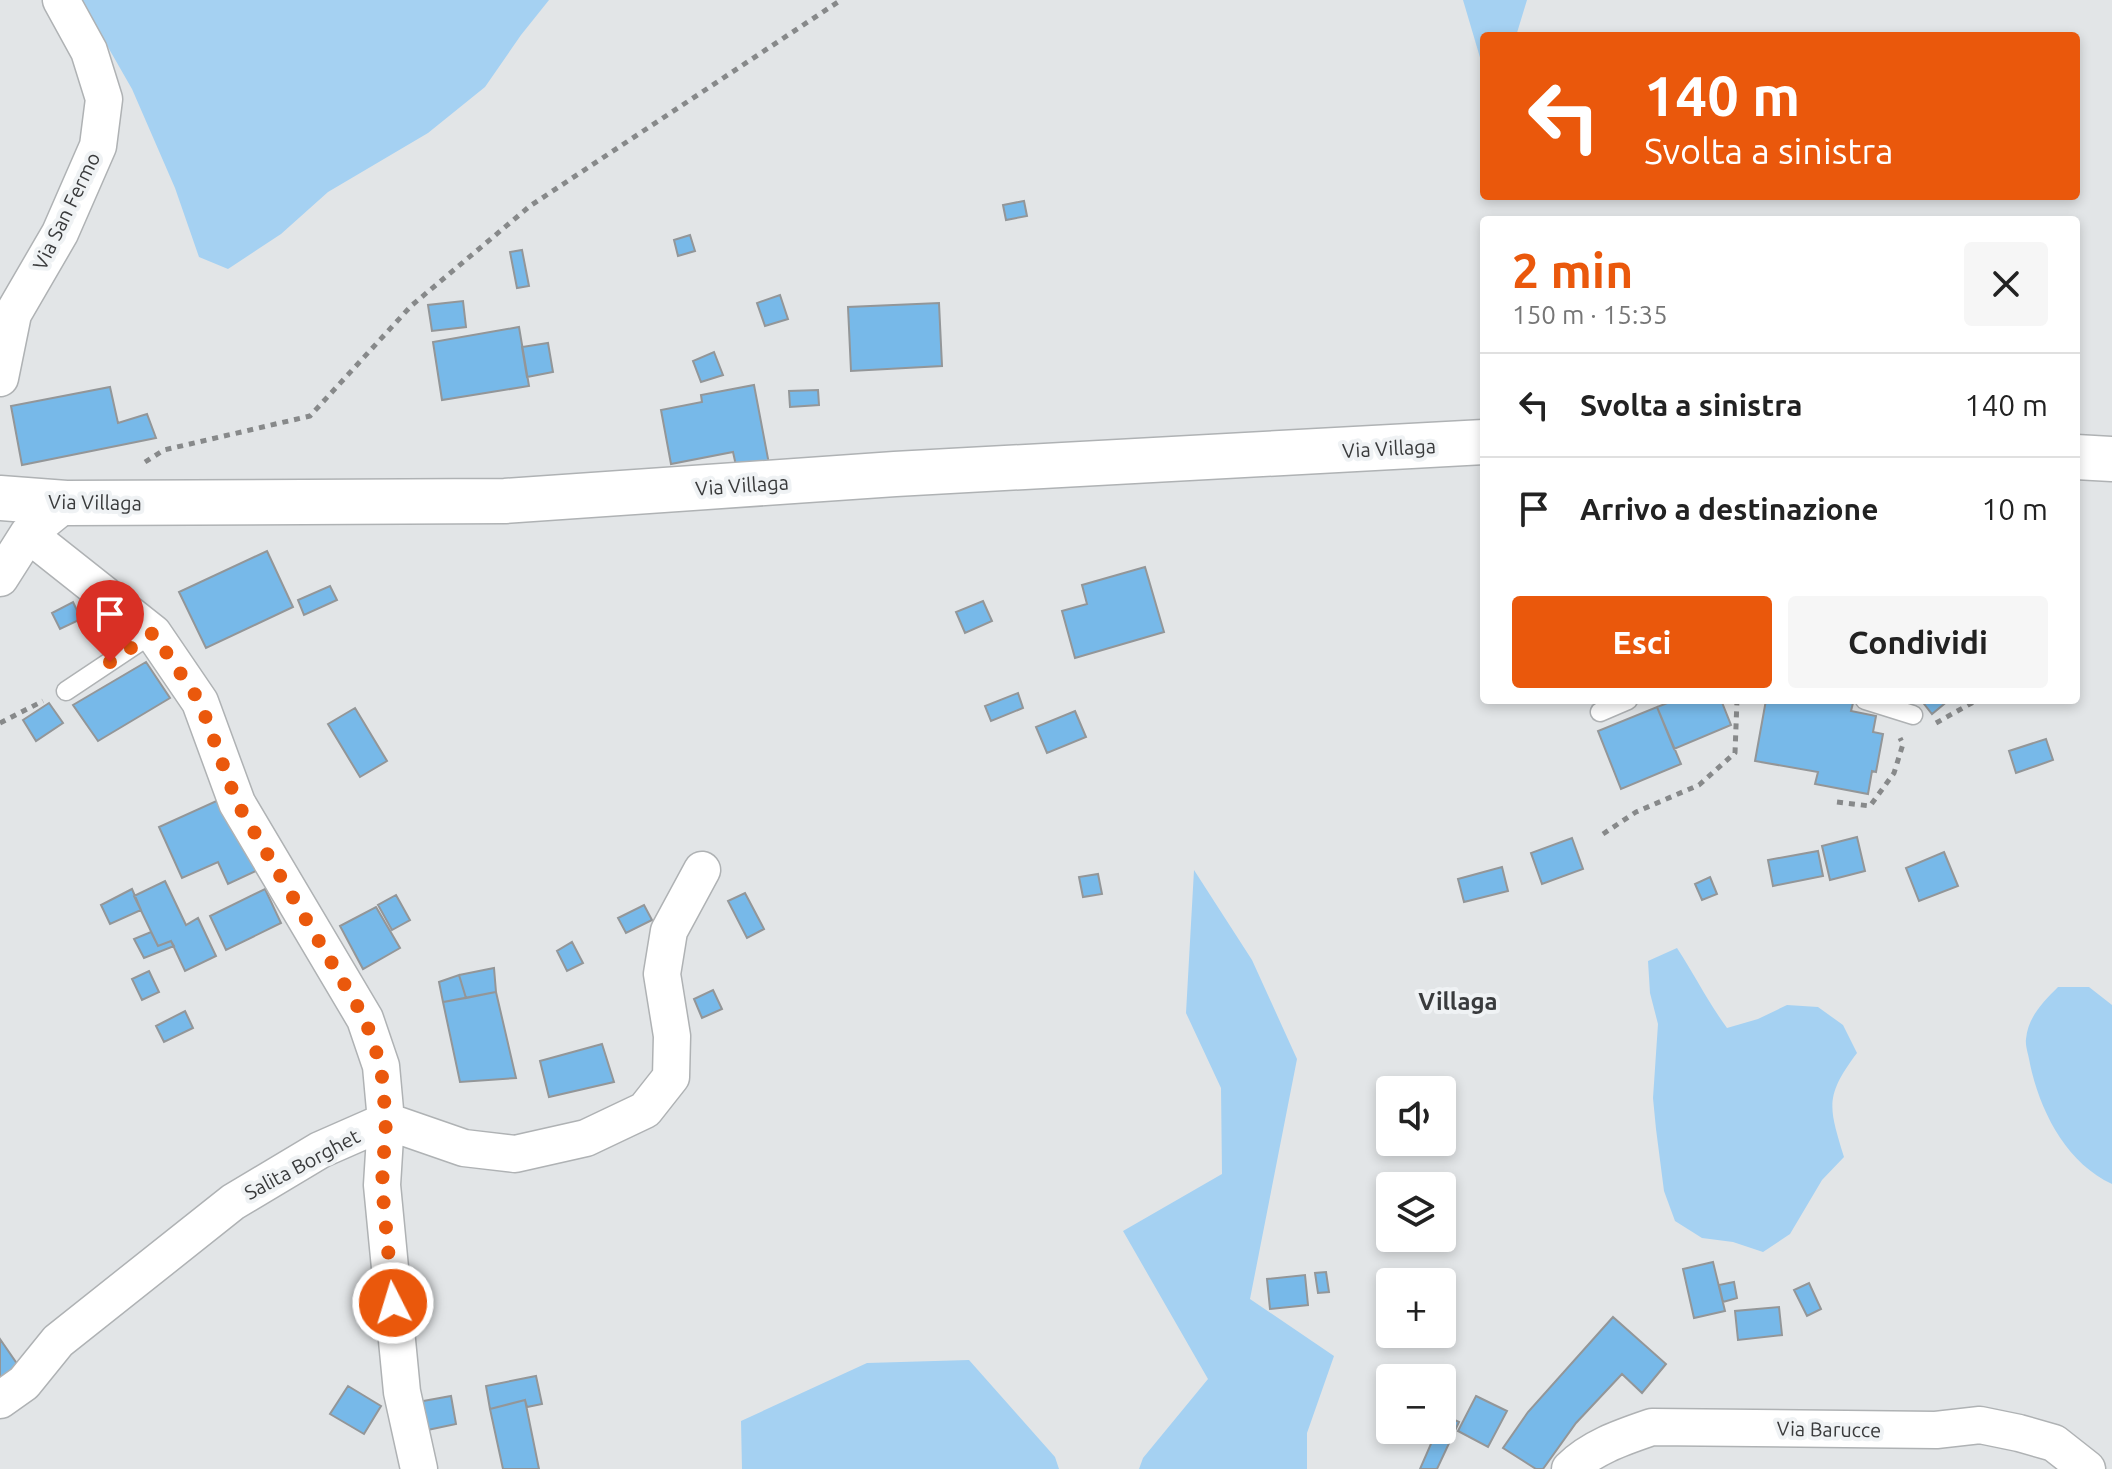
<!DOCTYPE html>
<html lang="it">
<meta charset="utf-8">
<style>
:root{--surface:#fff;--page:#f6f6f6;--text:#222;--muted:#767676;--line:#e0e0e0;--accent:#ea580c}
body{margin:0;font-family:Ubuntu,sans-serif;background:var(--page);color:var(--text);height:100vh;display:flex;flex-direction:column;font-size:30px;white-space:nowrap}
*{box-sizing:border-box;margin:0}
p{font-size:26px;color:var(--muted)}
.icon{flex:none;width:44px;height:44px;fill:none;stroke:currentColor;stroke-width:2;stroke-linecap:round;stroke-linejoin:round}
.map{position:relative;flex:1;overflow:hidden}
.side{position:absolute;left:1480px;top:216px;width:600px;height:488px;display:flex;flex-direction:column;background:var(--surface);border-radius:8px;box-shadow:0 4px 12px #0003}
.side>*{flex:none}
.hud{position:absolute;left:1480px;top:32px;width:600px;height:168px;border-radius:8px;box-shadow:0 4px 12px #0003;background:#ea580c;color:#fff;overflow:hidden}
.controls{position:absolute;left:1376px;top:1076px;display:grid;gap:16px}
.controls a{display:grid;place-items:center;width:80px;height:80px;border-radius:8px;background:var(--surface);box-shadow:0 4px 12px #0003;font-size:40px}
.pin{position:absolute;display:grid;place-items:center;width:68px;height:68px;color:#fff;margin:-82px -34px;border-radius:50% 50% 50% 0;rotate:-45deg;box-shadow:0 0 8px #0007}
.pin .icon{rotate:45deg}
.me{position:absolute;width:88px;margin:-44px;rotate:355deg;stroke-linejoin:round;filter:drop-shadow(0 0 6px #0008)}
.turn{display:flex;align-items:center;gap:28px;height:168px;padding:0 32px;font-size:36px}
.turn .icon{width:104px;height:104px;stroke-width:2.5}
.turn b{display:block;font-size:56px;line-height:68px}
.round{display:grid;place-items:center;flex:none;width:84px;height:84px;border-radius:8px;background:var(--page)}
.headline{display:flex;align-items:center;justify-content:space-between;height:136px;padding:0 32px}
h1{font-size:48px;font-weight:600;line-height:60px;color:var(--accent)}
.button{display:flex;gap:16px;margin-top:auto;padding:16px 32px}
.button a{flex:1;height:92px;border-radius:8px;background:var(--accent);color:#fff;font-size:32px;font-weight:600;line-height:92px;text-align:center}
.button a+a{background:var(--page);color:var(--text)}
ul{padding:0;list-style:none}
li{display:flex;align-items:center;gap:24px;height:104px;padding:0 32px;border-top:2px solid var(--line)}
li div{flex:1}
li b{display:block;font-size:30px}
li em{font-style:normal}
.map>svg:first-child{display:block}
.green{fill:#a5d1f2}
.building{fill:#77b9e9;stroke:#939698;stroke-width:2}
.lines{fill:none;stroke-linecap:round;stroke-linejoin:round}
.lane-casing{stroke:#afb2b4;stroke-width:21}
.street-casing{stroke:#afb2b4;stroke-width:39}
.secondary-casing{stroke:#afb2b4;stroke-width:47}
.path{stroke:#87898a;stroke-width:5;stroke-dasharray:6 6;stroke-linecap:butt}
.lane{stroke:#fff;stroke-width:18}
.street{stroke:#fff;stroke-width:36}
.secondary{stroke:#fff;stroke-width:44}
.route{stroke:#ea580c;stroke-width:14;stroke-dasharray:0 25.2}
.labels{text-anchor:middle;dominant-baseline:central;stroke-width:8;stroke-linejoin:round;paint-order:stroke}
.street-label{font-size:20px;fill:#393a3b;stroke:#eff2f4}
.quarter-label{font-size:24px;font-weight:bold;fill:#393b3d;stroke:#eff2f4}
</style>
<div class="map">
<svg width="2112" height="1469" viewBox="0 0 2112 1469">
<rect width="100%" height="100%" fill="#e2e5e7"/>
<path class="green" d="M81,0H549L521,35L485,87L428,133L328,192L281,234L228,269L199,257L175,188L132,89Z
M1463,0H1527L1516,36H1484V71Z
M1194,870L1252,960L1297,1059L1250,1299L1334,1356L1307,1433V1469H1139L1143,1458L1208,1379L1123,1231L1222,1174L1221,1088L1186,1013Z
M1677,948C1694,974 1708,1002 1727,1028L1758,1019L1787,1005L1818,1007L1843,1025L1857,1053C1824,1097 1829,1107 1844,1157L1822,1180L1790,1234L1763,1252L1733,1242L1702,1238L1675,1221L1664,1191L1656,1129L1653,1098L1658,1024L1650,993L1648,961Z
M2058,987H2089L2112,1005V1184C2066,1163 2040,1111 2030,1064C2029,1056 2025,1046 2026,1039C2028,1017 2043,1002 2058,987Z
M969,1360L1055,1457L1059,1469H742L741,1421L867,1363Z"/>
<path class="building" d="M1024,201L1027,216L1006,220L1003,205Z
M690,235L695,251L678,256L674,240Z
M522,250L529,286L517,288L510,252Z
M780,295L788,319L765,326L757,303Z
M463,301L466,327L432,331L428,305Z
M939,303L942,366L851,371L848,307Z
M519,327L529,386L442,400L433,342Z
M548,343L553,372L527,377L522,347Z
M714,352L723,375L701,382L693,361Z
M754,385L769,464L737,470L733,452L671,464L661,410L702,402L701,395Z
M110,387L118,423L147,414L156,438L22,465L11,406Z
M818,390L819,405L790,407L789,391Z
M267,551L293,607L206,648L179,592Z
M1145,567L1164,632L1075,658L1062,611L1087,604L1082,585Z
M330,586L337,600L304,615L298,600Z
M983,601L992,621L965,633L956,612Z
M73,602L81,619L60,629L52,613Z
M146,662L170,698L98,741L73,705Z
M1018,693L1023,708L991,721L985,706Z
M1675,700H1721L1731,725L1674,749L1657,707Z
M1766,700H1836L1853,703L1851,711L1876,716L1873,732L1883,734L1876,772L1872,771L1868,794L1815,784L1818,772L1755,761Z
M1921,700H1949L1932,714Z
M49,703L63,723L36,741L23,720Z
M1657,707L1681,764L1621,789L1598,731Z
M355,708L387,761L360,777L328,724Z
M1075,711L1086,737L1047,753L1036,727Z
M2046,739L2053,760L2016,773L2009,751Z
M223,798L256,871L228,884L218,862L182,878L159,827Z
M1857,837L1865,871L1830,880L1822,846Z
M1572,838L1583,869L1542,884L1531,853Z
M1818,851L1823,876L1773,886L1768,860Z
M1944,852L1958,886L1919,901L1906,868Z
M1502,867L1508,891L1464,902L1458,879Z
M1098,874L1102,894L1083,897L1079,877Z
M1710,877L1717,894L1702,900L1695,884Z
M165,881L186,925L198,918L216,956L185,971L171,941L158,946L134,896Z
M132,889L141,910L110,924L101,905Z
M265,889L281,923L226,950L210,916Z
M745,893L764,929L747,938L728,901Z
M396,895L410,920L392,930L378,905Z
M644,905L652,920L626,933L618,918Z
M376,907L400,948L363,969L340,926Z
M151,932L158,946L171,941L174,946L144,958L134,939Z
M572,942L583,963L567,971L557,951Z
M494,968L496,992L466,998L459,975Z
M149,971L159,992L142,1000L132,979Z
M459,975L466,998L443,1002L439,982Z
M713,990L722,1009L702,1018L694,999Z
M496,992L516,1078L460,1082L443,1002Z
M185,1011L193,1028L164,1042L156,1026Z
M602,1044L614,1082L549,1097L540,1061Z
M1713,1262L1725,1311L1694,1318L1683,1269Z
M1326,1272L1329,1292L1318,1293L1315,1273Z
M1305,1275L1308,1305L1270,1309L1267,1279Z
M1734,1282L1737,1298L1723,1302L1719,1285Z
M1809,1283L1821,1309L1807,1316L1794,1290Z
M1779,1307L1782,1335L1738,1340L1735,1311Z
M1613,1317L1666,1364L1642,1393L1622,1374L1576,1423L1543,1469H1536L1503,1448L1528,1412Z
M0,1339L20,1368L0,1381Z
M536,1376L542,1404L527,1407L525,1400L490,1409L486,1386Z
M348,1386L381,1406L364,1434L330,1414Z
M451,1396L456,1424L418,1432L412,1403Z
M1476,1396L1507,1411L1488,1447L1458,1431Z
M525,1400L539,1469H503L490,1409Z
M1444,1415L1459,1422L1437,1469H1420L1437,1430H1442Z"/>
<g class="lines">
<defs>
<path id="lane" d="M66,691L153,633
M1865,700L1913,715
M1600,712L1628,700"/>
<path id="street" d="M0,378L13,314L60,233L98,146L104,99L89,51L61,0
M66,503L28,534L153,633L200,702L237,803L365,1019L381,1066L386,1121L382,1185L402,1392L419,1469
M0,578L28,534
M0,1400L24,1383L58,1341L233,1202L320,1150L386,1121L464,1148L515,1154L586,1138L645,1110L671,1077L672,1036L662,974L669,931L702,870
M1570,1469C1592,1447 1623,1437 1652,1427L1936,1430L1980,1425L2019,1433L2054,1443L2087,1469"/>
<path id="secondary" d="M2076,457L2112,459
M0,498L66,503L505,501L895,474L1484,442"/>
</defs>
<use href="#lane" class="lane-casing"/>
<use href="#street" class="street-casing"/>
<use href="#secondary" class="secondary-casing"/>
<path class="path" d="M145,462L164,450L310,416L411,306L530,206L841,0
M0,723L43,701
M1936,723L1977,700
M1837,802L1870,806L1894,773L1903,744L1900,738
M1603,834L1636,812L1699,785L1735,753L1737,700"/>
<use href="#lane" class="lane"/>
<use href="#street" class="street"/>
<use href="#secondary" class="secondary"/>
</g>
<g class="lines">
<path class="route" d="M110,662L153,633L200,702L237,803L365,1019L381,1066L386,1121L382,1185L393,1303"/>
</g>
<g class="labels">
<g class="street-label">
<text transform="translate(66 211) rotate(-64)">Via San Fermo</text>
<text transform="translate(1389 448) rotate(-3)">Via Villaga</text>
<text transform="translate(742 485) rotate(-4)">Via Villaga</text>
<text transform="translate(95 502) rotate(1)">Via Villaga</text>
<text transform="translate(302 1164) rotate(-28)">Salita Borghet</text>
<text transform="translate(1829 1429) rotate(1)">Via Barucce</text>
</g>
<g class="quarter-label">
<text x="1458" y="1001">Villaga</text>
</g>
</g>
</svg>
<div class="controls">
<a><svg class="icon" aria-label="sound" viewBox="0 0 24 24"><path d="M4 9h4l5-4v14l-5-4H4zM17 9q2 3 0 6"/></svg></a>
<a><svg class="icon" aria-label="layers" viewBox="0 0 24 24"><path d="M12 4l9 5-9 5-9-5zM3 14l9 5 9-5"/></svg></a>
<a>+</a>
<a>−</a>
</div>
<div class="pin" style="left:110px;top:662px;background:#d93025"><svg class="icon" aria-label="arrive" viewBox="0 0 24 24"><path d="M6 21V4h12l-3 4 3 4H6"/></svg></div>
<svg class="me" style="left:393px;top:1303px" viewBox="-20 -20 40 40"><circle r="17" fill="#ea580c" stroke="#fff" stroke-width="3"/><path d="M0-11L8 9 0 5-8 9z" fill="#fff"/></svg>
<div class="hud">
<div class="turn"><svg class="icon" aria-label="left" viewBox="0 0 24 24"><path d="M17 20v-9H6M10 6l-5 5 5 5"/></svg><div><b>140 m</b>Svolta a sinistra</div></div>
</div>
<section class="side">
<div class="headline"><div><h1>2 min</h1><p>150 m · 15:35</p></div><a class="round"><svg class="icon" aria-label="close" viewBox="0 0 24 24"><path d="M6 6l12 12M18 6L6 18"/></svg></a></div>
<ul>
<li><svg class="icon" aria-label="left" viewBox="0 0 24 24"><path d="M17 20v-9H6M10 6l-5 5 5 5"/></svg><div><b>Svolta a sinistra</b></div><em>140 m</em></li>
<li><svg class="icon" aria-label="arrive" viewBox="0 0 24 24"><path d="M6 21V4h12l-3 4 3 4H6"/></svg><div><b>Arrivo a destinazione</b></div><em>10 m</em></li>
</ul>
<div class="button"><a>Esci</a><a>Condividi</a></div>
</section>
</div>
